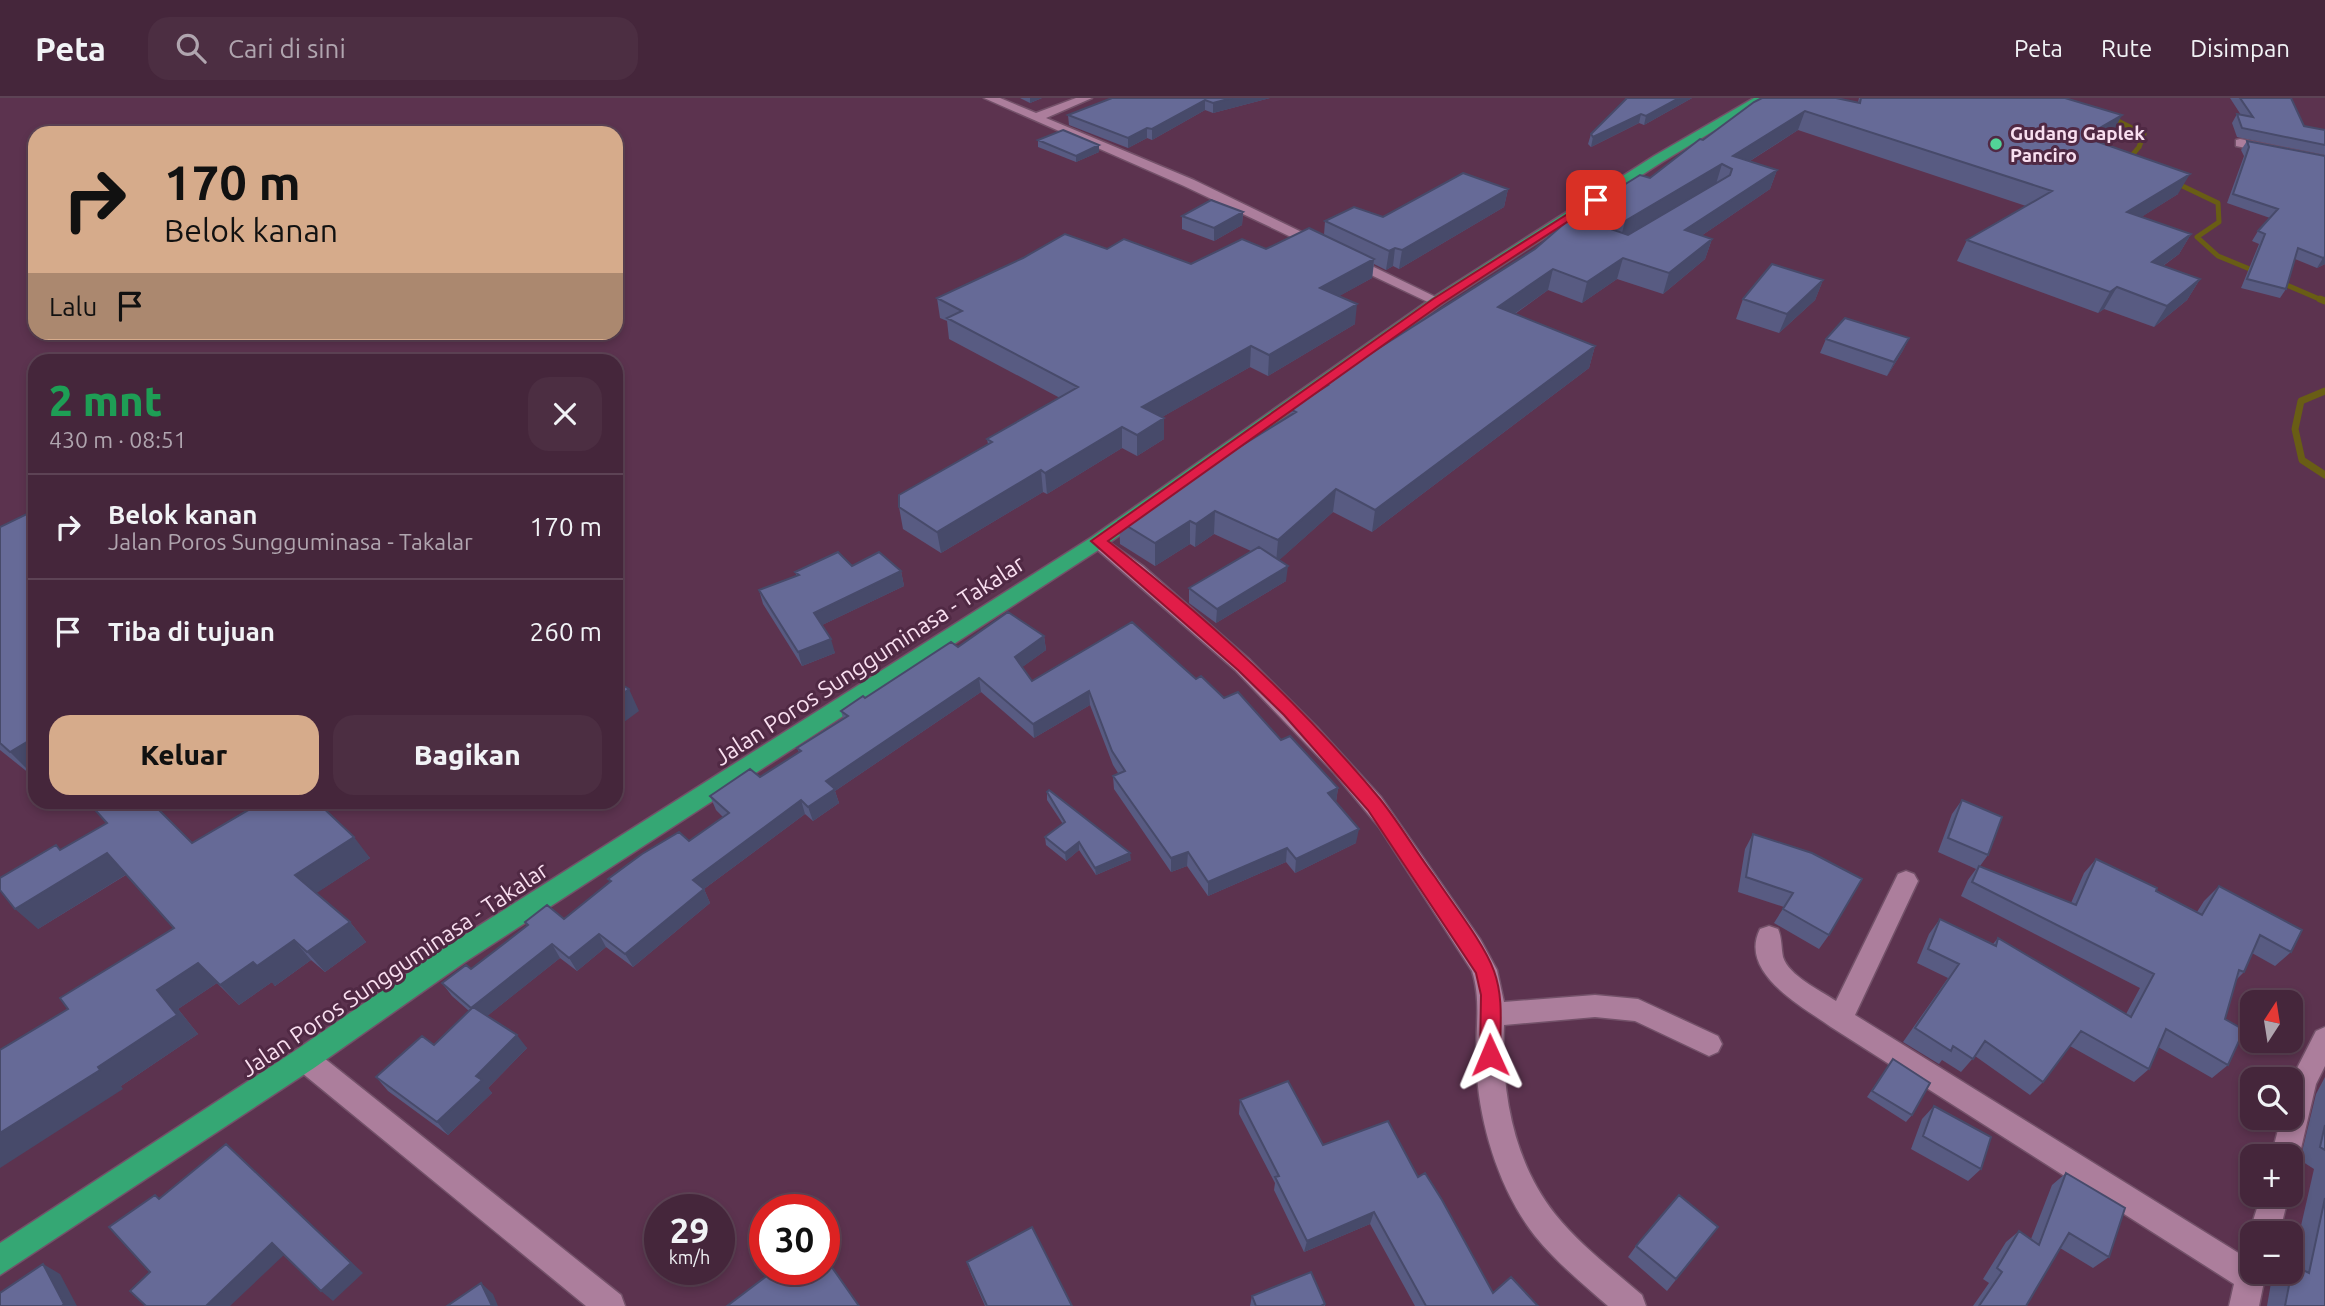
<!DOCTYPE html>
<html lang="id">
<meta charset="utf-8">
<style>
:root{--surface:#45263b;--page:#4c2e42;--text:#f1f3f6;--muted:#b0a5af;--line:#5d4355;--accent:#d6ab8b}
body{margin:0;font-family:Ubuntu,sans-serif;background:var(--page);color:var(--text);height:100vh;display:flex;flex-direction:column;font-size:26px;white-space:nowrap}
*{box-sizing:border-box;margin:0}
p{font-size:23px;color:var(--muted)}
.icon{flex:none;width:38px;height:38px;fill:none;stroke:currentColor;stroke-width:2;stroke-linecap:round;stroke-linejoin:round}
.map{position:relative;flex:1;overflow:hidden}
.panel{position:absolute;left:28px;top:256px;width:595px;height:455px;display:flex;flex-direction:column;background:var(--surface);border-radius:21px;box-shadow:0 4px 10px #0003,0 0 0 2px var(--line)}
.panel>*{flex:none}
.guide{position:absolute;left:28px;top:28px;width:595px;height:214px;border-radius:21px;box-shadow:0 4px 10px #0003,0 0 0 2px var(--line);background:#d6ab8b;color:#111;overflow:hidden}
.needle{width:46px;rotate:12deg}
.tools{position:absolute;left:2240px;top:892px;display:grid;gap:14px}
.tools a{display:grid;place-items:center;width:63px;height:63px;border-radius:14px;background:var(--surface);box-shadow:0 4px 10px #0003,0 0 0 2px var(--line);font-size:35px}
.speed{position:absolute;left:644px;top:1096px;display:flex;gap:14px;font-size:35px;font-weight:700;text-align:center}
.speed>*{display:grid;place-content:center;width:91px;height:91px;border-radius:50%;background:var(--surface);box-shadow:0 4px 10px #0003,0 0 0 2px var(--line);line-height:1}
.speed small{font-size:18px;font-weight:400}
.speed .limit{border:10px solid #d22;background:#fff;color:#111}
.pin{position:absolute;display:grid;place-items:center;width:60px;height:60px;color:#fff;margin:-30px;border-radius:14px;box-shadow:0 4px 10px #0006}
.me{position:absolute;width:77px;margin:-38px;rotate:359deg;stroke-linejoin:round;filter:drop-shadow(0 0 5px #0008)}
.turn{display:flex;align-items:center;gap:24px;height:147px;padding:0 21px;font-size:32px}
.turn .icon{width:91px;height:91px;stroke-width:2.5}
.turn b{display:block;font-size:49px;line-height:60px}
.then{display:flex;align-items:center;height:66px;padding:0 21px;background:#0003;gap:14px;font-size:26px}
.round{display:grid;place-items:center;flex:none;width:74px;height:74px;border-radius:21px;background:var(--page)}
.summary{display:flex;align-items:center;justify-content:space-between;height:119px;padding:0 21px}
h1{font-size:42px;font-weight:800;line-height:52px;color:#1e9e55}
.cta{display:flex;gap:14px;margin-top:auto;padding:14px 21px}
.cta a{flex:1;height:80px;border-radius:21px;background:var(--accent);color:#111;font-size:28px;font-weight:800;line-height:80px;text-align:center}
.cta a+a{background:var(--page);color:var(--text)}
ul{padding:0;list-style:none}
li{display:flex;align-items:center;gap:21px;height:105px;padding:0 21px;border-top:2px solid var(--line)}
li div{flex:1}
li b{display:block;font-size:26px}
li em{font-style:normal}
header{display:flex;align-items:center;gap:42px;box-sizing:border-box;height:98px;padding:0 35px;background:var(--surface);border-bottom:2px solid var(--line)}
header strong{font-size:33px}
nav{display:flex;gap:38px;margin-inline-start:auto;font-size:24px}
.search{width:490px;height:63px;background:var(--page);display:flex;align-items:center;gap:18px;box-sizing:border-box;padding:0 24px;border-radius:21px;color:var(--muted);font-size:26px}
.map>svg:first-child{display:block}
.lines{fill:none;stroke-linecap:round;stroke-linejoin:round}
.stream-far1{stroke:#695d15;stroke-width:5}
.stream{stroke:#695d15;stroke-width:7}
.minor-casing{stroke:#735169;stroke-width:3}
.highway-casing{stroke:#735169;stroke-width:3}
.minor{fill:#ac7e9c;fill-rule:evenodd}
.highway{fill:#35a774;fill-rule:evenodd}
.wall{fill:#585b82}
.shaded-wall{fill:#474a6a}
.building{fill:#666a97;stroke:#474a6a;stroke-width:2}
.route{fill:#e11d48;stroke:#92132f;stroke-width:2}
.poi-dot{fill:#52d397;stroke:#502944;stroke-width:2.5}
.labels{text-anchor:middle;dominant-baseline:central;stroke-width:6;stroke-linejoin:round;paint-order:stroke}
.far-poi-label{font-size:19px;font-weight:bold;fill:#f9dff0;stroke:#502944;text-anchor:start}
.street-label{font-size:23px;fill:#f9dff0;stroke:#502944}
</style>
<header>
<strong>Peta</strong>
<div class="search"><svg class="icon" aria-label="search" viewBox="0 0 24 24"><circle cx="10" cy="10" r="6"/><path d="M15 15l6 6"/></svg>Cari di sini</div>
<nav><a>Peta</a><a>Rute</a><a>Disimpan</a></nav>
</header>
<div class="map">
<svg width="2325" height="1208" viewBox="0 0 2325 1208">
<rect width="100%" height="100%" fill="#5c334f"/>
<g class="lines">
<path class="stream-far1" d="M2108,18L2144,36L2139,49L2128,62
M2172,83L2218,105L2219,124L2197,139L2218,158L2257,174
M2277,183L2324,203"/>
<path class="stream" d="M2320,201L2325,203
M2325,293L2301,303L2295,331L2302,362L2325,377"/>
<defs>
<path id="minor" d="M984,0H1000L1036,15L1076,0H1092L1046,20L1194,82L1444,203L1442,206H1432L1184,88Z
M2240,41L2325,58V66L2236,48V42Z
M1099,437L1143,468L1250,562L1317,629L1381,699L1480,841L1497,872L1504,904L1595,897L1638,901L1718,938L1722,946L1718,954L1709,958L1635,923L1595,919L1504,927C1501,993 1513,1063 1555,1116C1580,1147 1612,1171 1642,1197L1646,1208H1608C1583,1186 1556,1164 1535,1138C1501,1095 1481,1032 1477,978C1473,941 1483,908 1472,873L1379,729L1334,675L1235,572L1092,447L1090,443Z
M1906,773L1914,776L1918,783L1855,917L2245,1159L2252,1156V1174H2266L2259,1208H2229L2234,1186L1831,929C1802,908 1738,875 1760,831L1769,828L1778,831C1782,840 1781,849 1783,859C1789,878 1820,892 1836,903L1898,776Z
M2325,929V968L2316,986L2299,1059L2291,1070V1059H2271L2281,1020H2291V982L2316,933Z
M305,949L314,952L621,1197L625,1208H586L296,970L292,961L296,952Z
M2261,1097H2289L2279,1136H2252V1143L2249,1136Z"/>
<path id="highway" d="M1754,0H1768L1662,64L1442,206L1106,447L465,864L314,970L0,1177V1145L296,952L447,848L1092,439L1432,200L1654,58Z"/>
</defs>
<use href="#minor" class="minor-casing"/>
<use href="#highway" class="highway-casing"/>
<use href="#minor" class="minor"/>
<use href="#highway" class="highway"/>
</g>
<path class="wall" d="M1020,0H1042L1030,5Z
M1112,0H1270L1213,15L1205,12L1152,42L1147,40L1128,50L1069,27L1068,17Z
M1627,0H1692L1644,27L1639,25L1591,49L1588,46L1591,36Z
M1859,0H2065L2112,36L2098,44L2178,96L2141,119L2191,136L2179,156L2163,168L2200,181L2187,202L2154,229L2104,211L2098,215L1957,163L1967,142L2026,108L1798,32L1750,63L1777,72L1770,91L1701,138L1712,141L1705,161L1663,196L1617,181L1582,205L1548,192L1515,216L1595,248L1589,270L1372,434L1333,414L1279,462L1286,483L1216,525L1189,505V490L1251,453L1214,436L1195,449L1190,446L1155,468L1120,446L1119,423L1289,318L1290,311L1324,289V285L1584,122L1587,110L1650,80L1754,4H1858Z
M2230,0H2291L2304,28L2325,32V57L2237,39L2232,25L2237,16L2241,17Z
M1038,42L1099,54L1076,64L1038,49Z
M2247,43L2325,58V166L2317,170L2295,161L2286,191L2280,200L2241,190L2259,146L2252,143L2258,133L2270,120L2227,105L2244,58L2241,52Z
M1508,91L1504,109L1399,171L1393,168L1386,172L1374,166L1372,180L1339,198L1355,226L1268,278L1250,269L1162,319L1164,320V341L1137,358L1122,350L1047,396L1043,394L941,455L903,431L899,409L988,346L987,341L1060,300L949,241L947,223L940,220L937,200L1107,151L1191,166L1266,151L1324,137L1325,123L1383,119Z
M1243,114L1242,127L1214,143L1182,131V118Z
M1823,182L1815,202L1779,235L1736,221L1743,201Z
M1909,240L1902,254L1887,278L1820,255L1826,241Z
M35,412V680L0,652V429Z
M852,468L901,473L904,488L822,527L835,555L802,568L763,506L759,492L797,478L795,474Z
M1044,538L1046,552L1022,569L1032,583L1196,581L1281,642L1338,690L1336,704L1356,745L1295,775L1286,764L1208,798L1187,768L1171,774L1114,691L1113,678L1118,675L1113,667L1090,607L1034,640L981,594L835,693L839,705L813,723L805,716L704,791L710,805L633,869L606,849L577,873L560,860L487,918L527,950L488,990L492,995L448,1037L388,993L376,979L434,947L469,913L452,898L442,885L471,871L527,828L525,824L564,821L610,784L608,781L689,743L723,719L716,712L710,698L760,679L799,654L797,650L843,620L841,613L958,549Z
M1047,694L1131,762L1096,777L1079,752L1066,763L1046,747L1045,739L1063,726L1047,702Z
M1962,702L1988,757L1980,768L2071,805L2084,775L2096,761L2197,814L2204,803L2219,788L2291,854L2275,868L2252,855L2244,874L2236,882L2225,921L2228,967L2212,980L2158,949L2149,971L2134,984L2070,948L2043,984L2030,997L1975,958L1961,974L1942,962L1939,966L1903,944L1948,880L1917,865L1929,836L1940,821L1993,846L1998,840L2126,916L2140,890L1961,798L1968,782L1976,771L1938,754L1952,716Z
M257,704H317L370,760L316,795L350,824L366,844L325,874L311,862L275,888L272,884L239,907L217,885L178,911L198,936L121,988L123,991L68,911L174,830L126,777L38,831L61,752L159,711L192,745L259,705Z
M1753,736L1829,837L1819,851L1774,825L1784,809L1738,794L1745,751Z
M1893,961L1912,1017L1906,1024L1867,999Z
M2325,979V1208H2267L2272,1179L2280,1174H2291V1168L2292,1167L2314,1071L2300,1062L2316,996Z
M1240,1002L1323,1047L1418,1079L1493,1195L1538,1208H1415L1370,1126L1304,1154L1274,1092L1275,1085L1239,1016Z
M1934,1008L1981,1071L1968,1083L1911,1051L1922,1021Z
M2066,1075L2109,1159L2093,1170L2060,1150L2026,1208H1973L1989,1185L1983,1181L2006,1144L2019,1133L2031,1141L2052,1087Z
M1718,1129L1667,1193L1628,1159L1636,1148Z
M967,1164L1072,1208H985L971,1176Z
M1252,1198L1325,1206V1208H1250Z"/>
<path class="shaded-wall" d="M1030,0H1042L1030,5Z
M1232,0H1270L1213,15V5Z
M1679,0H1692L1644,27L1646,18Z
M1205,2V12L1152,42V31Z
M1805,13L1798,32L1731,75L1733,58Z
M1641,16L1639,25L1591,49L1593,39Z
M2122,17L2112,36L2074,59L2084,39Z
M1147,30V40L1128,50V40Z
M1099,47V54L1076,64V58Z
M1722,66L1716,86L1620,143L1625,123Z
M1777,72L1770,91L1679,153L1685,132Z
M2190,76L2178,96L2116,135L2127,114Z
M1508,91L1504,109L1399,171L1402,152Z
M1243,114L1242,127L1214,143V130Z
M2191,136L2179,156L2139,185L2152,164Z
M1712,141L1705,161L1663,196L1669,175Z
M1395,150L1393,168L1386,172L1389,153Z
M2325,159V166L2317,170L2323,160Z
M1623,160L1617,181L1582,205L1587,184Z
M1374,161L1372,180L1318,210L1320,190Z
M1553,171L1548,192L1494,230L1498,209Z
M2200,181L2187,202L2154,229L2167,208Z
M1823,182L1815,202L1779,235L1787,216Z
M2117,189L2104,211L2098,215L2110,194Z
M1357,206L1355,226L1268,278L1269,257Z
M1909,240L1902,254L1887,278L1894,264Z
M1251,248L1250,269L1143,330L1142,309Z
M1595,248L1589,270L1372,434L1375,412Z
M1164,320V341L1137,358V337Z
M1122,329V350L1047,396L1045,375Z
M1041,372L1043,394L941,455L937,434Z
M1336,391L1333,414L1276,465L1278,442Z
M1215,413L1214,436L1195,449L1196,426Z
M1190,423V446L1155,468V445Z
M1288,468L1286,483L1216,525L1217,511Z
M901,473L904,488L818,529L814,515Z
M1044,538L1046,552L1017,573L1015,559Z
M831,541L835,555L802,568L798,554Z
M979,580L981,594L835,693L839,705L813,723L808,709L826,683Z
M629,591L639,613L616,630V601Z
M1089,593L1090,607L1034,640L1033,626Z
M35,639V679L10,654Z
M1338,690L1336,704L1328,695Z
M801,702L805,716L704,791L710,805L633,869L625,856L693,782Z
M150,704H172L157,712Z
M1359,731L1356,745L1295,775L1296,761Z
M354,739L370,760L312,798L295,777Z
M1079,744V752L1066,763L1065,755Z
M1287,750L1286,764L1208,798V784Z
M1188,754L1187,768L1171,774V760Z
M107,755L127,776L38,831L15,811Z
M1130,755L1131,762L1096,777L1095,770Z
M350,824L366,844L325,874L307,854Z
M599,836L606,849L577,873L569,860Z
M294,842L311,862L275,888L257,868Z
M552,846L560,860L481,923L471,910Z
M253,864L272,884L239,907L220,887Z
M198,865L217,885L178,911L198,936L121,988L123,991L0,1070V1035L98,969L157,892Z
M517,937L527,950L488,990L492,995L448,1037L437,1024L476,978Z
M226,1046L363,1175L333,1203L321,1193Z
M1374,1114L1370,1126L1304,1154L1307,1143Z
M272,1145L285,1156L230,1208H206Z
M43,1166L60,1176L77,1208H62Z
M481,1185L493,1196L498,1208H492Z"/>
<path class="building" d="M1112,0H1232L1213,5L1205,2L1152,31L1147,30L1128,40L1068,17Z
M1627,0H1679L1646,18L1641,16L1593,39L1591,36Z
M1762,0H1836L1860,5L1861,0H2065L2122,17L2084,39L2190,76L2127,114L2191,136L2152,164L2200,181L2167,208L2117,189L2110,194L1967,142L2052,93L1805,13L1733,58L1777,72L1685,132L1712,141L1669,175L1623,160L1587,184L1553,171L1498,209L1595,248L1375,412L1336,391L1278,442L1215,413L1196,426L1190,423L1155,445L1119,423L1296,314L1290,311L1328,287L1324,285L1535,151L1573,118L1628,137L1730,77L1732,71L1722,66L1625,123L1587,110L1640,77L1650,80L1700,41L1703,42L1754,4Z
M2240,0H2291L2304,28L2325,32V47L2242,30L2237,16L2253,19Z
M1063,32L1099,47L1076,58L1038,42Z
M2247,43L2325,58V159L2323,160L2298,150L2286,191L2247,181L2265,136L2258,133L2278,111L2233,96L2249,49Z
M1463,75L1508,91L1402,152L1395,150L1389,153L1325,123L1354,109L1383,119Z
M1211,102L1243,114L1214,130L1182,118Z
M1309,130L1374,161L1320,190L1357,206L1269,257L1251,248L1142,309L1164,320L1137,337L1122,329L1045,375L1041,372L937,434L899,409V397L992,344L987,341L1078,289L947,220L962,213L937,200L1023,160L1065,136L1107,151L1124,141L1191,166L1242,141L1266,151Z
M1772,166L1823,182L1787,216L1743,201Z
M1845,220L1909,240L1894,264L1826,241Z
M35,412V639L10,654L0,645V429Z
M1259,449L1288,468L1217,511L1189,490Z
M838,454L852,468L879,454L901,473L814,515L831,541L798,554L759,492L799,477L795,474Z
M1008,514L1044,538L1015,559L1032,583L1132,524L1196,581L1201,578L1224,600L1238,594L1281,642L1290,638L1338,690L1328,695L1359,731L1296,761L1287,750L1208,784L1188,754L1171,760L1113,678L1125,673L1112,653L1089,593L1033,626L979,580L826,683L835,691L808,709L801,702L693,782L704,791L625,856L599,836L569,860L552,846L471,910L442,885L466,867L471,871L528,827L525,824L547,807L564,821L611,783L608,781L642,756L679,734L689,743L729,715L710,698L750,671L760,679L801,653L797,650L848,618L841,613L863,598L865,600L951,544L958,549Z
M616,583L629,591L616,601Z
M1049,692L1130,755L1095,770L1079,744L1065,755L1045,739L1065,724L1047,694Z
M1962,702L2002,719L1988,757L1948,740Z
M88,704H151L192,745L262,704H317L354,739L295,777L350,824L307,854L294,842L257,868L253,864L220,887L198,865L157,892L177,917L98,969L100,972L0,1035V952L68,911L60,900L174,830L107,755L15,811L0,792V780L56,747L60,752L107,725Z
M1753,736L1812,755L1862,781L1829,837L1783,811L1793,795L1746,779Z
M2096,761L2157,790L2156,793L2202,817L2219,788L2302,832L2291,854L2260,837L2244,874L2239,872L2225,921L2244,932L2228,967L2166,931L2149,971L2081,933L2043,984L1985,943L1973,961L1953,948L1951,953L1915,930L1959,866L1928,851L1940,821L1996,848L1998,840L2131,919L2154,876L1972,784L1979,768L2076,807Z
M473,909L517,937L476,978L482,982L437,1024L376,979L422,938L434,947Z
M1893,961L1930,985L1912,1017L1872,993Z
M1288,983L1323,1047L1388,1023L1418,1079L1425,1075L1442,1102L1493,1195L1511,1179L1538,1208H1426L1374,1114L1307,1143L1275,1079L1279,1078L1240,1002Z
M1934,1008L1991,1039L1981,1071L1923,1038Z
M2325,1027V1052L2320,1049Z
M226,1046L351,1165L321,1193L272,1145L206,1208H146L130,1193L150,1174L109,1129L155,1097L159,1101Z
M2066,1075L2125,1110L2109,1159L2069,1135L2026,1208H1979L2002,1174L1997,1170L2019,1133L2039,1147Z
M1679,1097L1718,1129L1676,1181L1636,1148Z
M2325,1100V1208H2285L2293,1167L2309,1175Z
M1032,1129L1072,1208H987L967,1164Z
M824,1158L859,1208H727L776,1171H824Z
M43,1166L64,1206L62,1208H0V1195Z
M1311,1174L1325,1206L1321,1208H1256L1252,1198Z
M481,1185L492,1208H447Z"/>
<path class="route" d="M1593,100L1601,102L1441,206L1108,443C1206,519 1300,605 1380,701C1400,726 1416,754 1435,779C1452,805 1484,845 1494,873C1504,900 1500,929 1500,957L1497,964L1490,966L1483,964L1480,957L1481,897L1476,875L1368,712L1284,617L1238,572L1091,443L1433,201Z"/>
<circle class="poi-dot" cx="1996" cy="46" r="7"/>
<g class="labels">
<g class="far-poi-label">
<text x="2010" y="35">Gudang Gaplek<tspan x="2010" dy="22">Panciro</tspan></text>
</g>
<g class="street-label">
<text transform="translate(869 562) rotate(-33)">Jalan Poros Sungguminasa - Takalar</text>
<text transform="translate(394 871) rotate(-34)">Jalan Poros Sungguminasa - Takalar</text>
</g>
</g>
</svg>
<div class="tools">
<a><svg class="needle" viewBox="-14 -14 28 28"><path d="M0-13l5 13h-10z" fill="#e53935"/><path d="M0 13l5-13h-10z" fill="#b0a5af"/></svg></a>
<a><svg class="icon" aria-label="search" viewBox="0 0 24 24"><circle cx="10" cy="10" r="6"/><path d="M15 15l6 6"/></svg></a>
<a>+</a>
<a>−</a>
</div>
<div class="speed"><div>29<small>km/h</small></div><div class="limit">30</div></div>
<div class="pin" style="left:1596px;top:102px;background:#d93025"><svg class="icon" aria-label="arrive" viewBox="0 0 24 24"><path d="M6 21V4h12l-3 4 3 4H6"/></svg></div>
<svg class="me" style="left:1490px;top:957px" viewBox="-20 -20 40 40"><path d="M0-17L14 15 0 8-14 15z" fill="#e11d48" stroke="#fff" stroke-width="4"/></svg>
<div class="guide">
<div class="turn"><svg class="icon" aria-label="right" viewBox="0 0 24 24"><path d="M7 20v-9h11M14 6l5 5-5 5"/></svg><div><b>170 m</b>Belok kanan</div></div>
<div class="then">Lalu<svg class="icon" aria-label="arrive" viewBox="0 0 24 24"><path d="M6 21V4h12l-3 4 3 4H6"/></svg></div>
</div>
<section class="panel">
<div class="summary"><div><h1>2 mnt</h1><p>430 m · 08:51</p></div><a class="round"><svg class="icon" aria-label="close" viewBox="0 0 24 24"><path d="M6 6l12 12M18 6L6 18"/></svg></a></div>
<ul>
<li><svg class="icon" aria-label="right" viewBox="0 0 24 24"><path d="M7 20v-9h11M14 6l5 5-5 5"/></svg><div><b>Belok kanan</b><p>Jalan Poros Sungguminasa - Takalar</p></div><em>170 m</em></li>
<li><svg class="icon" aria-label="arrive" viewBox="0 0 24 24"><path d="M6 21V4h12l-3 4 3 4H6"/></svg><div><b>Tiba di tujuan</b></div><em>260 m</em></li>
</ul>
<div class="cta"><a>Keluar</a><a>Bagikan</a></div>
</section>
</div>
